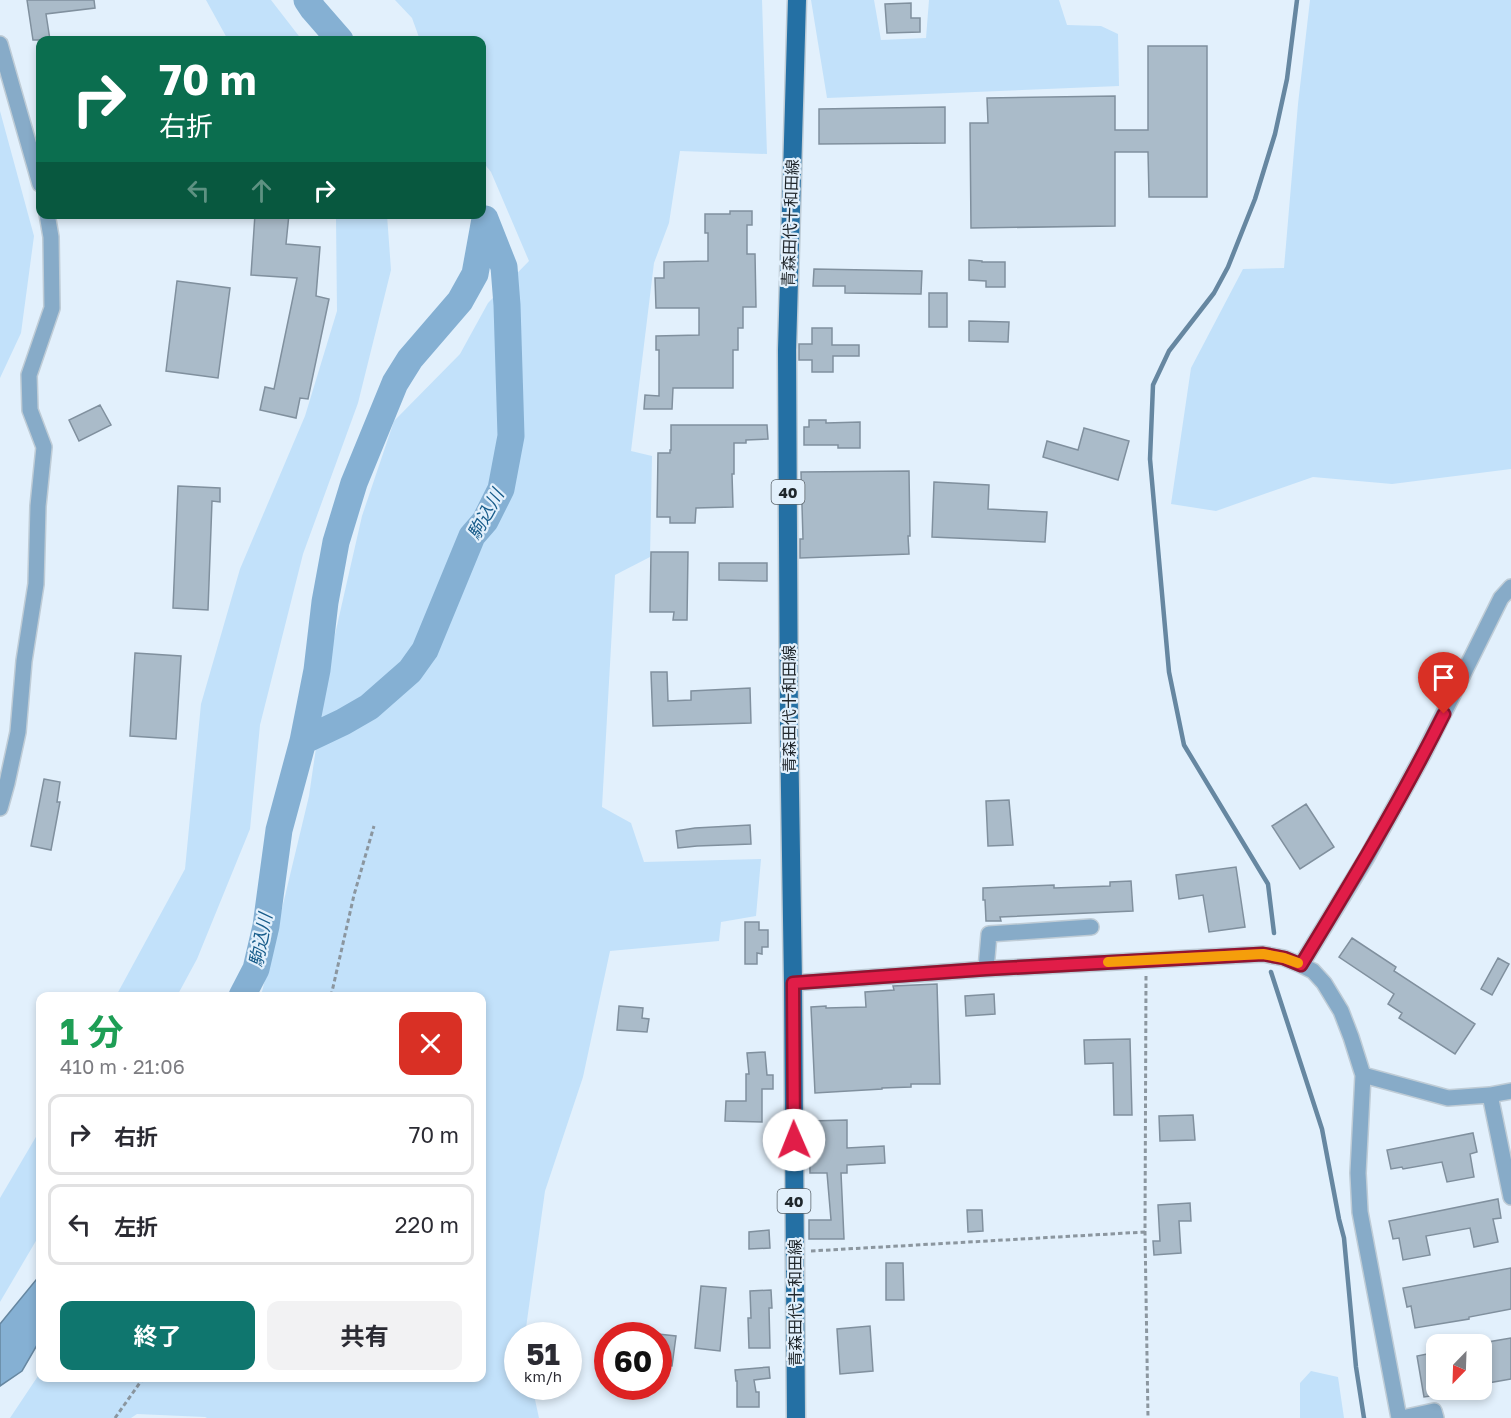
<!DOCTYPE html>
<html lang="ja">
<meta charset="utf-8">
<style>
:root{--surface:#fff;--page:#f2f2f3;--text:#2b2b33;--muted:#7c7c81;--line:#e1e1e2;--accent:#0f766e}
body{margin:0;font-family:"Golos Text","Noto Sans JP",sans-serif;background:var(--page);color:var(--text);height:100vh;display:flex;flex-direction:column;font-size:22px;white-space:nowrap}
*{box-sizing:border-box;margin:0}
p{font-size:20px;color:var(--muted)}
.icon{flex:none;width:33px;height:33px;fill:none;stroke:currentColor;stroke-width:2;stroke-linecap:round;stroke-linejoin:round}
.map{position:relative;flex:1;overflow:hidden}
.side{position:absolute;left:36px;top:992px;width:450px;height:390px;display:flex;flex-direction:column;background:var(--surface);border-radius:12px;box-shadow:0 3px 9px #0003}
.side>*{flex:none}
.guide{position:absolute;left:36px;top:36px;width:450px;height:183px;border-radius:12px;box-shadow:0 3px 9px #0003;background:#0b6e4f;color:#fff;overflow:hidden}
.needle{width:39px;rotate:203deg}
.buttons{position:absolute;left:1426px;top:1334px;display:grid;gap:12px}
.buttons a{display:grid;place-items:center;width:66px;height:66px;border-radius:12px;background:var(--surface);box-shadow:0 3px 9px #0003;font-size:30px}
.speed{position:absolute;left:504px;top:1322px;display:flex;gap:12px;font-size:30px;font-weight:700;text-align:center}
.speed>*{display:grid;place-content:center;width:78px;height:78px;border-radius:50%;background:var(--surface);box-shadow:0 3px 9px #0003;line-height:1}
.speed small{font-size:15px;font-weight:400}
.speed .limit{border:9px solid #d22;background:#fff;color:#111}
.pin{position:absolute;display:grid;place-items:center;width:51px;height:51px;color:#fff;margin:-62px -26px;border-radius:50% 50% 50% 0;rotate:-45deg;box-shadow:0 0 6px #0007}
.pin .icon{rotate:45deg}
.me{position:absolute;width:66px;margin:-33px;rotate:359deg;stroke-linejoin:round;filter:drop-shadow(0 0 4px #0008)}
.turn{display:flex;align-items:center;gap:21px;height:126px;padding:0 24px;font-size:27px}
.turn .icon{width:78px;height:78px;stroke-width:2.5}
.turn b{display:block;font-size:42px;line-height:51px}
.lanes{display:flex;align-items:center;height:57px;padding:0 24px;background:#0003;justify-content:center;gap:30px;direction:ltr}
.lanes .off{opacity:.35}
.round{display:grid;place-items:center;flex:none;width:63px;height:63px;border-radius:12px;background:var(--page)}
.head{display:flex;align-items:center;justify-content:space-between;height:102px;padding:0 24px}
h1{font-size:36px;font-weight:700;line-height:45px;color:#1e9e55}
.primary-button{display:flex;gap:12px;margin-top:auto;padding:12px 24px}
.primary-button a{flex:1;height:69px;border-radius:12px;background:var(--accent);color:#fff;font-size:24px;font-weight:700;line-height:69px;text-align:center}
.primary-button a+a{background:var(--page);color:var(--text)}
ul{padding:0;list-style:none}
li{display:flex;align-items:center;gap:18px;height:81px;margin:0 12px 9px;padding:0 12px;border:3px solid var(--line);border-radius:12px}
li div{flex:1}
li b{display:block;font-size:22px}
li em{font-style:normal}
.map>svg:first-child{display:block}
.green{fill:#c2e1fa}
.water{fill:#85b0d3;stroke:#6687a1;stroke-width:1.5}
.lines{fill:none;stroke-linecap:round;stroke-linejoin:round}
.stream{stroke:#6687a1;stroke-width:4.5}
.river{stroke:#85b0d3;stroke-width:27}
.building{fill:#aabbc9;stroke:#80909e;stroke-width:1.5}
.minor-casing{stroke:#bfccd6;stroke-width:18}
.major-casing{stroke:#bfccd6;stroke-width:21}
.path{stroke:#8b969f;stroke-width:3;stroke-dasharray:4.5 3;stroke-linecap:butt}
.minor{stroke:#87abc8;stroke-width:15}
.major{stroke:#2470a4;stroke-width:18}
.route-casing{stroke:#92132f;stroke-width:15}
.route{stroke:#e11d48;stroke-width:10}
.slow{stroke:#f59e0b;stroke-width:10}
.labels{text-anchor:middle;dominant-baseline:central;stroke-width:4.5;stroke-linejoin:round;paint-order:stroke}
.shield{fill:#e2f0fc;stroke:#5a636a;stroke-width:1.5}
.shield-label{font-size:15px;font-weight:bold;fill:#1f262b}
.street-label{font-size:16px;fill:#1f262b;stroke:#e2f0fc}
.water-label{font-size:18px;font-style:italic;fill:#185c8a;stroke:#e2f0fc}
</style>
<div class="map">
<svg width="1511" height="1418" viewBox="0 0 1511 1418">
<rect width="100%" height="100%" fill="#e2f0fc"/>
<path class="green" d="M206,0H271L302,40H228Z
M395,0H762L767,154L680,151L669,223L654,263L631,451L652,456L650,557L615,575L602,807L631,823L644,862L761,859L756,916L721,922L719,941L610,951L583,1077L545,1191L525,1335H518V1386H532L539,1418H207L205,1417L137,1414L131,1418H10L40,1373V1377H482V996H261L309,796L328,665L362,516L394,421L460,354L488,303L529,261L491,172L482,161V40H420L412,18Z
M811,0H874L881,40L926,38L929,0H1059L1067,25L1101,26L1118,34L1119,86L827,98Z
M1310,0H1511V469L1392,484L1313,477L1216,511L1171,504L1191,368L1243,269L1284,268L1298,104Z
M0,111L34,236L21,333L0,378Z
M334,215H387L391,270L358,403L303,554L260,725L250,829L197,959L177,996H116L185,869L201,704L240,569L305,416L337,311L336,218Z
M40,1130V1234L0,1302V1198Z
M1311,1371L1338,1377L1344,1418H1300V1383Z"/>
<path class="water" d="M40,1275V1340L22,1371L0,1386V1324Z"/>
<g class="lines">
<path class="stream" d="M1274,933L1268,884L1184,745L1169,672L1150,459L1153,385L1169,351L1214,293L1228,267L1255,199L1275,134L1287,79L1297,0
M1271,972L1322,1129L1339,1219L1344,1238L1356,1367L1364,1418"/>
<path class="river" d="M307,0L313,9L340,40
M303,741L343,722L369,707L410,671L425,650L472,536L485,521L501,489L511,436L507,305L504,267L485,219
M242,996L256,969L266,926L279,830L303,741L317,670L325,602L336,542L354,483L395,383L410,359L460,301L475,274L485,219"/>
</g>
<path class="building" d="M27,0H94L95,8L46,14L50,40H33Z
M911,3V18H920V32L887,33L885,4Z
M1148,46H1207V197H1149L1148,152H1115V226L971,228L970,123H988L987,98L1115,96V130H1148Z
M945,107V143L819,144V109Z
M730,211H752V225H747V254H755L756,307H743V328H738V350H733V388H673L672,409H644L645,395L659,396V350H656V336L699,335V308H656L655,278H664V262L708,261V233H705V214H730Z
M255,214H289L286,244L320,247L316,296L329,299L308,399L300,398L296,418L260,410L265,387L274,389L297,278L251,275Z
M969,260L982,261V262H1005V287H986V281L969,280Z
M814,269L922,271L921,294L845,293V286H813Z
M177,281L230,288L218,378L166,371Z
M929,293H947V327H929Z
M969,321L1009,322L1008,342L969,341Z
M812,328H832V345H859V356H833V372H812V360H799V344H812Z
M100,405L111,425L79,441L69,420Z
M809,420H826V423L860,422V448H838V445H804V427H809Z
M671,425H767L768,439L746,440V443H734V474H732L733,507L696,508L695,523H670V517H657L658,453H670V450H671Z
M1084,428L1129,441L1118,480L1043,457L1047,441L1078,450Z
M909,471L910,536H908L909,554L800,558V539H803L801,472Z
M934,482L989,485L988,509L1047,512L1045,542L932,537Z
M178,486L220,488V502L212,501L208,610L173,608Z
M651,552H688L687,620H673L674,612H650Z
M719,563H767V581L719,580Z
M135,653L181,656L176,739L130,736Z
M651,672H667L668,701L691,700V691L750,688L751,723L653,726Z
M44,779L60,782L57,802H60L51,850L31,846Z
M1009,800L1013,845L988,846L986,801Z
M1306,804L1334,847L1300,869L1272,826Z
M750,825L751,844L697,846L678,848L676,831L695,828Z
M1236,867L1245,927L1209,932L1203,895L1179,899L1176,875Z
M1131,881L1133,911L1000,917L1001,921H986L985,900H983V888L1054,885V888L1110,886V882Z
M745,922H759V930H768V947H762V954L757,953V964H745Z
M1352,938L1396,967L1394,971L1475,1024L1455,1054L1399,1018L1402,1013L1388,1004L1394,994L1339,957Z
M1498,958L1509,964L1492,995L1481,989Z
M937,984L940,1084H911V1087L882,1088V1089L815,1093L811,1007L826,1006V1008L866,1007L865,992L894,990L893,986Z
M994,994L995,1014L966,1016L965,996Z
M619,1006L643,1008L642,1018L649,1019L647,1032L617,1030Z
M1130,1039L1132,1115H1114L1113,1063L1085,1064L1084,1040Z
M765,1052L767,1075H773V1089H762V1122L725,1121L726,1101H746V1074H749L747,1053Z
M1193,1115L1195,1140L1160,1141L1159,1116Z
M847,1120V1148L884,1146L885,1163L847,1165V1173H841L844,1239H809V1220H831L827,1173H810L809,1121Z
M1473,1133L1477,1152L1470,1154L1474,1177L1447,1182L1442,1162L1403,1169L1402,1167L1391,1169L1387,1150Z
M1498,1199L1501,1218L1493,1219L1498,1242L1474,1247L1470,1228L1426,1236L1430,1255L1403,1260L1399,1238L1393,1239L1389,1221Z
M1190,1203L1191,1221H1179L1181,1253L1154,1255L1153,1241H1160L1158,1205Z
M967,1210H982L983,1231L968,1232Z
M769,1230L770,1248L749,1249V1232Z
M886,1263H903L904,1300H886Z
M1511,1268V1309L1469,1317V1319L1415,1328L1411,1306L1407,1307L1403,1288Z
M701,1286L726,1288L720,1351L695,1348Z
M771,1290L772,1308H769L770,1348H749L748,1318H751L750,1291Z
M870,1326L873,1371L840,1374L837,1329Z
M658,1334L676,1336L672,1366L658,1364Z
M1511,1338V1379L1482,1384V1343Z
M1437,1352V1395L1424,1397L1417,1356Z
M769,1367L770,1378L754,1380L756,1392H759V1407H737V1381H736L735,1370Z"/>
<g class="lines">
<defs>
<path id="minor" d="M0,44L40,184
M0,808L7,783L18,732L24,661L36,584L38,506L44,447L30,410L29,375L52,308L51,237L47,214
M1301,965L1367,857L1423,755L1501,598L1511,587
M986,969L989,934L1091,927
M793,983L986,969L1263,954L1284,958L1301,965L1313,971L1324,983L1341,1011L1351,1037L1363,1075L1358,1173L1360,1212L1399,1418
M1363,1075L1448,1098L1490,1095L1511,1091
M1490,1095L1511,1197
M1402,1418L1434,1411L1436,1418"/>
<path id="major" d="M796,1418L793,983L789,727L787,350L797,0"/>
</defs>
<use href="#minor" class="minor-casing"/>
<use href="#major" class="major-casing"/>
<path class="path" d="M1146,976L1145,1232L1148,1418
M331,996L354,895L374,826
M811,1251L1145,1232
M115,1418L144,1377"/>
<use href="#minor" class="minor"/>
<use href="#major" class="major"/>
</g>
<g class="lines">
<defs>
<path id="route" d="M794,1140L793,983L986,969L1263,954L1284,958L1301,965C1351,883 1401,800 1444,714"/>
</defs>
<use href="#route" class="route-casing"/>
<use href="#route" class="route"/>
<path class="slow" d="M1108,962L1263,954L1284,958L1298,963"/>
</g>
<g class="labels">
<g class="shield">
<rect x="771.5" y="480" width="33" height="24" rx="4.5"/>
<rect x="777.5" y="1189" width="33" height="24" rx="4.5"/>
</g>
<g class="shield-label">
<text x="788" y="492">40</text>
<text x="794" y="1201">40</text>
</g>
<g class="street-label">
<text transform="translate(790 223) rotate(-88)">青森田代十和田線</text>
<text transform="translate(789 709) rotate(-90)">青森田代十和田線</text>
<text transform="translate(795 1303) rotate(-90)">青森田代十和田線</text>
</g>
<g class="water-label">
<text transform="translate(485 514) rotate(-61)">駒込川</text>
<text transform="translate(260 940) rotate(-79)">駒込川</text>
</g>
</g>
</svg>
<div class="buttons">
<a><svg class="needle" viewBox="-14 -14 28 28"><path d="M0-13l5 13h-10z" fill="#e53935"/><path d="M0 13l5-13h-10z" fill="#7c7c81"/></svg></a>
</div>
<div class="speed"><div>51<small>km/h</small></div><div class="limit">60</div></div>
<div class="pin" style="left:1444px;top:714px;background:#d93025"><svg class="icon" aria-label="arrive" viewBox="0 0 24 24"><path d="M6 21V4h12l-3 4 3 4H6"/></svg></div>
<svg class="me" style="left:794px;top:1140px" viewBox="-20 -20 40 40"><circle r="19" fill="#fff"/><path d="M0-13L10 11 0 6-10 11z" fill="#e11d48"/></svg>
<div class="guide">
<div class="turn"><svg class="icon" aria-label="right" viewBox="0 0 24 24"><path d="M7 20v-9h11M14 6l5 5-5 5"/></svg><div><b>70 m</b>右折</div></div>
<div class="lanes"><svg class="icon off" aria-label="left" viewBox="0 0 24 24"><path d="M17 20v-9H6M10 6l-5 5 5 5"/></svg><svg class="icon off" aria-label="ahead" viewBox="0 0 24 24"><path d="M12 20V5M6 11l6-6 6 6"/></svg><svg class="icon" aria-label="right" viewBox="0 0 24 24"><path d="M7 20v-9h11M14 6l5 5-5 5"/></svg></div>
</div>
<section class="side">
<div class="head"><div><h1>1 分</h1><p>410 m · 21:06</p></div><a class="round" style="background:#d93025;color:#fff"><svg class="icon" aria-label="close" viewBox="0 0 24 24"><path d="M6 6l12 12M18 6L6 18"/></svg></a></div>
<ul>
<li><svg class="icon" aria-label="right" viewBox="0 0 24 24"><path d="M7 20v-9h11M14 6l5 5-5 5"/></svg><div><b>右折</b></div><em>70 m</em></li>
<li><svg class="icon" aria-label="left" viewBox="0 0 24 24"><path d="M17 20v-9H6M10 6l-5 5 5 5"/></svg><div><b>左折</b></div><em>220 m</em></li>
</ul>
<div class="primary-button"><a>終了</a><a>共有</a></div>
</section>
</div>
